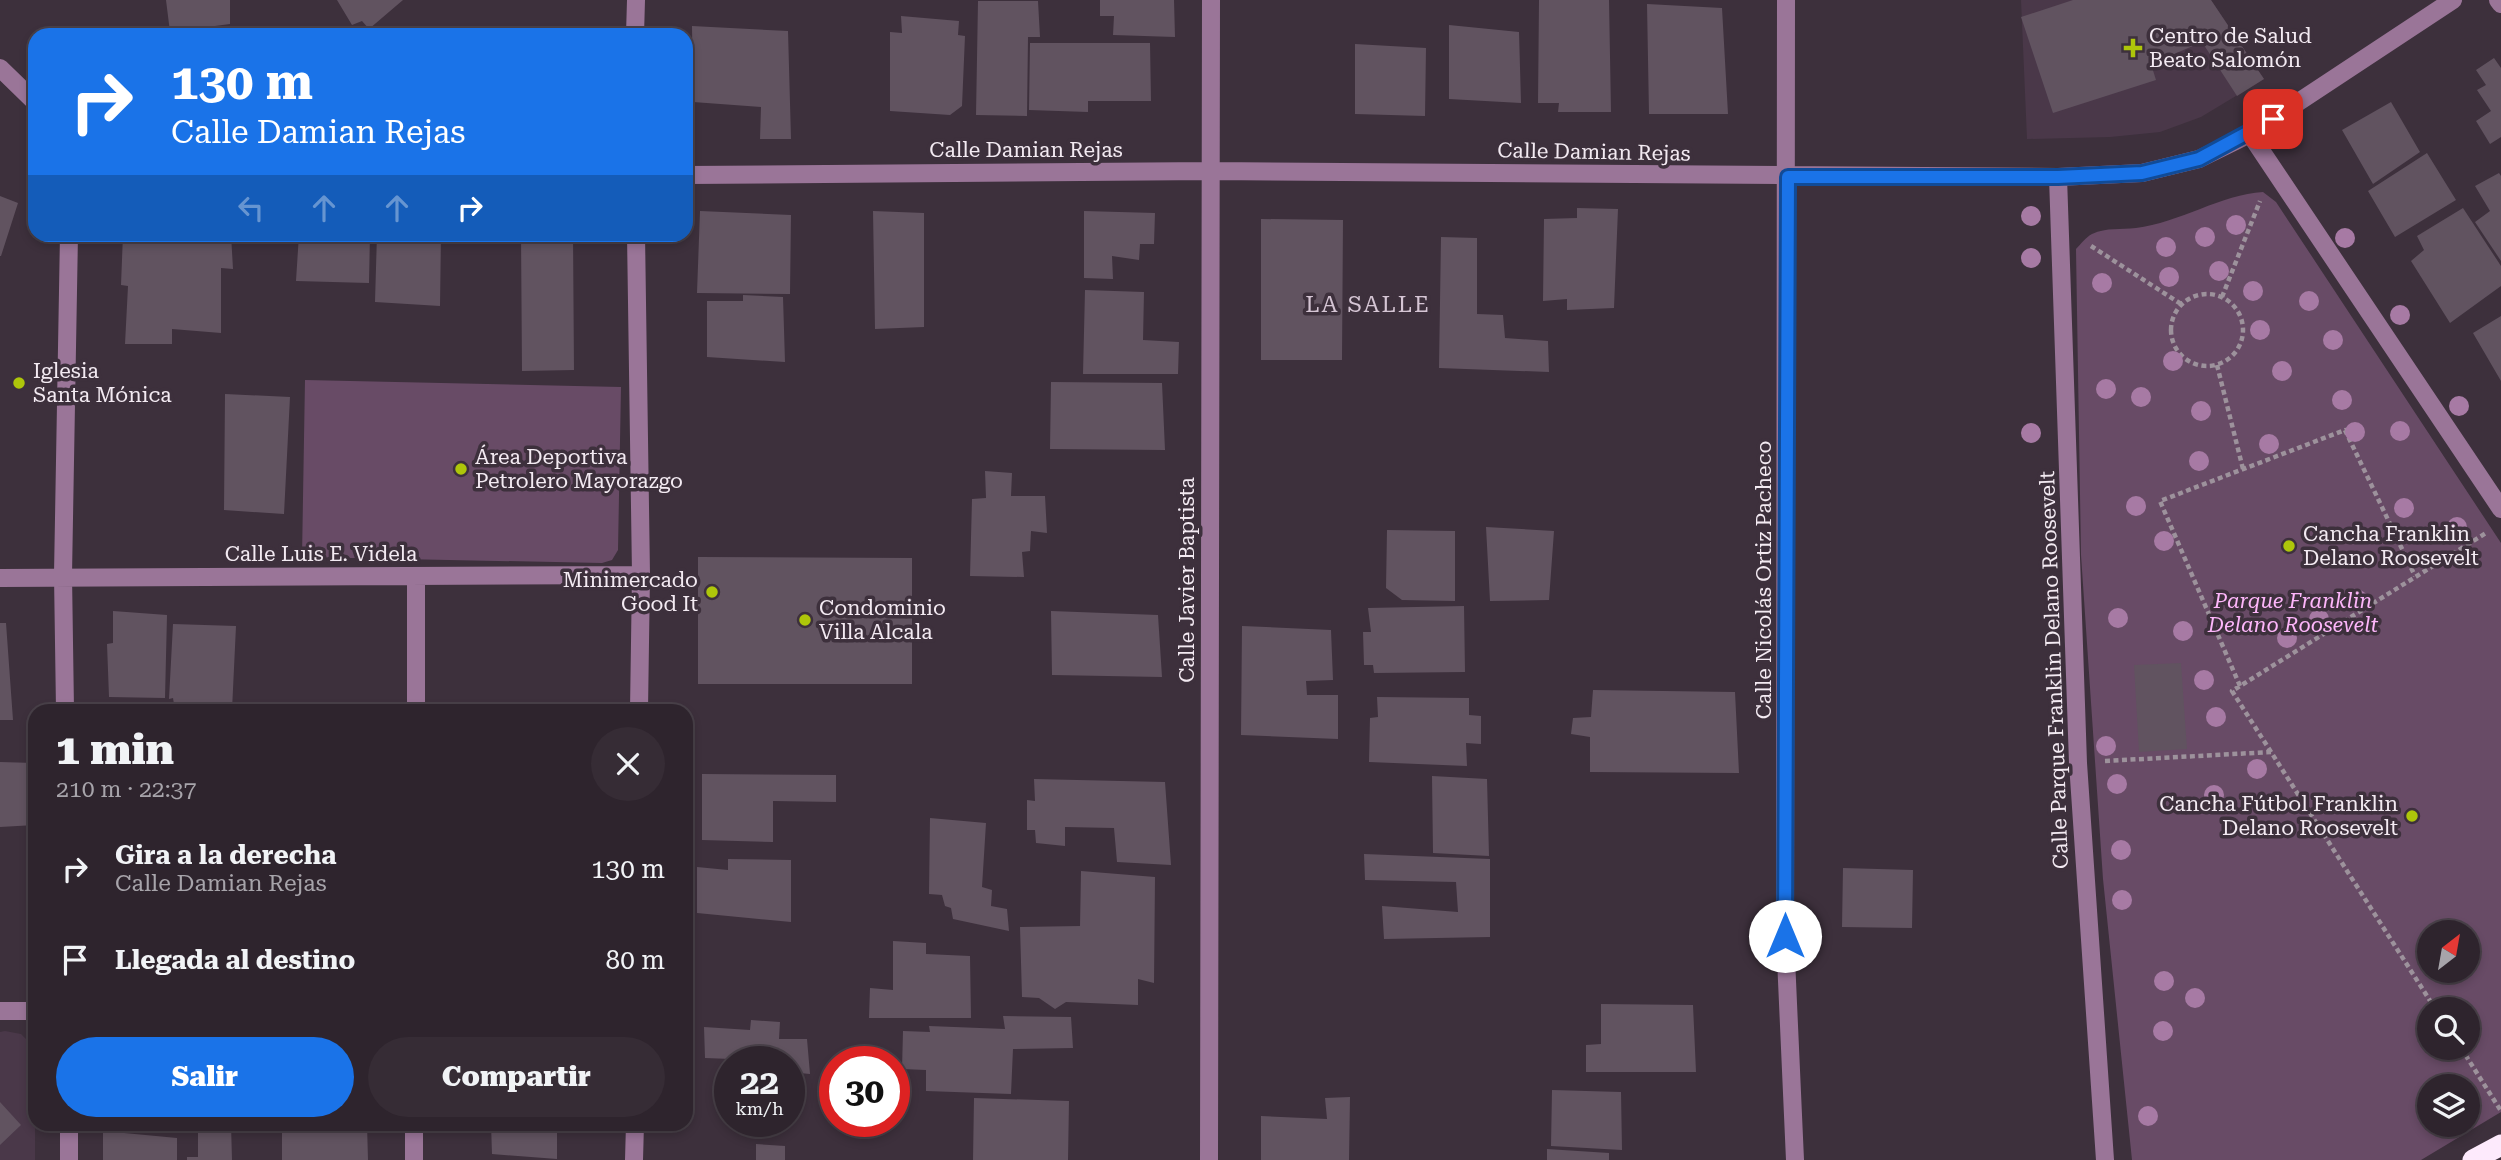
<!DOCTYPE html>
<html lang="es">
<meta charset="utf-8">
<style>
:root{--surface:#2e242d;--page:#362c35;--text:#f1f3f6;--muted:#a7a4aa;--line:#494149;--accent:#1a73e8}
body{margin:0;font-family:"Roboto Serif",serif;background:var(--page);color:var(--text);height:100vh;display:flex;flex-direction:column;font-size:26px;white-space:nowrap}
*{box-sizing:border-box;margin:0}
p{font-size:23px;color:var(--muted)}
.icon{flex:none;width:38px;height:38px;fill:none;stroke:currentColor;stroke-width:2;stroke-linecap:round;stroke-linejoin:round}
.map{position:relative;flex:1;overflow:hidden}
.drawer{position:absolute;left:28px;top:704px;width:665px;height:427px;display:flex;flex-direction:column;background:var(--surface);border-radius:21px;box-shadow:0 4px 10px #0003,0 0 0 2px var(--line)}
.drawer>*{flex:none}
.banner{position:absolute;left:28px;top:28px;width:665px;height:214px;border-radius:21px;box-shadow:0 4px 10px #0003,0 0 0 2px var(--line);background:#1a73e8;color:#fff;overflow:hidden}
.needle{width:46px;rotate:31deg}
.controls{position:absolute;left:2417px;top:920px;display:grid;gap:14px}
.controls a{display:grid;place-items:center;width:63px;height:63px;border-radius:50%;background:var(--surface);box-shadow:0 4px 10px #0003,0 0 0 2px var(--line);font-size:35px}
.speed{position:absolute;left:714px;top:1046px;display:flex;gap:14px;font-size:35px;font-weight:700;text-align:center}
.speed>*{display:grid;place-content:center;width:91px;height:91px;border-radius:50%;background:var(--surface);box-shadow:0 4px 10px #0003,0 0 0 2px var(--line);line-height:1}
.speed small{font-size:18px;font-weight:400}
.speed .limit{border:10px solid #d22;background:#fff;color:#111}
.pin{position:absolute;display:grid;place-items:center;width:60px;height:60px;color:#fff;margin:-30px;border-radius:14px;box-shadow:0 4px 10px #0006}
.me{position:absolute;width:77px;margin:-38px;rotate:0deg;stroke-linejoin:round;filter:drop-shadow(0 0 5px #0008)}
.turn{display:flex;align-items:center;gap:24px;height:147px;padding:0 28px;font-size:32px}
.turn .icon{width:91px;height:91px;stroke-width:2.5}
.turn b{display:block;font-size:49px;line-height:60px}
.lanes{display:flex;align-items:center;height:66px;padding:0 28px;background:#0003;justify-content:center;gap:35px;direction:ltr}
.lanes .off{opacity:.35}
.round{display:grid;place-items:center;flex:none;width:74px;height:74px;border-radius:37px;background:var(--page)}
.overview{display:flex;align-items:center;justify-content:space-between;height:119px;padding:0 28px}
h1{font-size:42px;font-weight:800;line-height:52px}
.primary-button{display:flex;gap:14px;margin-top:auto;padding:14px 28px}
.primary-button a{flex:1;height:80px;border-radius:42px;background:var(--accent);color:#fff;font-size:28px;font-weight:800;line-height:80px;text-align:center}
.primary-button a+a{background:var(--page);color:var(--text)}
ul{padding:0;list-style:none}
li{display:flex;align-items:center;gap:21px;height:91px;padding:0 28px}
li div{flex:1}
li b{display:block;font-size:26px}
li em{font-style:normal}
.map>svg:first-child{display:block}
.built{fill:#4a3849}
.green{fill:#684b66;fill-rule:evenodd}
.building{fill:#615360}
.lines{fill:none;stroke-linecap:round;stroke-linejoin:round}
.path{stroke:#9d929c;stroke-width:4.5;stroke-dasharray:5 3.5;stroke-linecap:butt}
.minor{stroke:#9a7598;stroke-width:18}
.highway{stroke:#fdeafc;stroke-width:21}
.tree{fill:#a77aa4}
.route-casing{stroke:#114b97;stroke-width:18}
.route{stroke:#1a73e8;stroke-width:12}
.poi-dot{fill:#aec60a;stroke:#3d303c;stroke-width:2.5}
.labels{text-anchor:middle;dominant-baseline:central;stroke-width:7;stroke-linejoin:round;paint-order:stroke}
.poi-label{font-size:21px;fill:#f3eaf2;stroke:#3d303c;text-anchor:start}
.street-label{font-size:21px;fill:#f3eaf2;stroke:#3d303c}
.park-label{font-size:21px;font-style:italic;fill:#fdb6fa;stroke:#3d303c}
.neighbourhood-label{font-size:23px;letter-spacing:2px;fill:#d5c5d4;stroke:#3d303c}
</style>
<div class="map">
<svg width="2501" height="1160" viewBox="0 0 2501 1160">
<rect width="100%" height="100%" fill="#3d303c"/>
<path class="built" d="M2021,0H2211L2264,79L2201,117L2160,132L2110,137L2027,139Z
M5,1031L21,1034L35,1048V1160H0V1032Z"/>
<path class="green" d="M2263,192L2276,202L2501,543V1112L2421,1160H2132L2103,879L2081,555L2076,249C2081,244 2086,237 2092,234C2107,227 2121,230 2136,228C2179,223 2222,194 2263,192ZM2429,933H2468V971H2429ZM2429,1010H2468V1048H2429ZM2429,1087H2468V1125H2429Z
M305,380L621,387L618,550L612,560L602,563L302,557Z"/>
<path class="building" d="M166,0H230V24L170,32Z
M337,0H403L369,29L362,21L352,25Z
M1100,0H1174L1175,37L1113,35L1114,16H1100Z
M1539,0H1609L1611,112H1558L1559,103H1538Z
M2073,0H2211L2264,79L2237,96L2202,42L2151,64L2156,80L2053,113L2021,17Z
M978,1H1038L1040,37H1028L1027,116L976,115Z
M1647,4L1722,8L1728,114H1649Z
M901,16L959,21L958,35L965,36L962,106L950,115L890,111V32L902,33Z
M1449,25L1519,32L1521,103L1449,99Z
M692,26L788,31L791,139H760L761,107L693,102Z
M512,30L565,33L564,35H512Z
M1030,43H1150L1151,101H1088V112L1029,110Z
M1355,44L1426,48L1425,116L1355,114Z
M2494,58L2501,68V137L2490,144L2476,121L2491,111L2477,90L2486,85L2476,70Z
M2391,102L2420,152L2373,184L2342,130Z
M2427,153L2456,200L2395,237L2368,191Z
M2499,173L2501,176V261L2475,222L2490,211L2475,186Z
M0,196L18,203L1,256H0Z
M1577,208L1618,209L1614,308L1567,310V299L1543,301L1544,219L1577,218Z
M2463,208L2501,266V286L2450,323L2411,261L2424,250L2417,236Z
M700,211L791,215L790,294L697,293Z
M873,211L924,213V327L875,329Z
M1084,211L1155,213L1154,244H1140L1139,260L1112,256L1113,279L1084,278Z
M1261,219L1343,220L1342,360H1261Z
M123,234H231L233,269L221,268V333L172,329V344H125L128,286L121,285Z
M299,234H370L369,283L296,281Z
M377,234H441L440,306L375,302Z
M521,234H573L574,370L522,371Z
M1441,237L1477,238V314L1503,315L1505,338L1548,341L1549,372L1439,368Z
M1085,290L1144,292L1143,340L1179,342L1178,374H1083Z
M743,295L783,297L785,362L707,357V301H743Z
M2501,316V381L2473,333Z
M1051,382L1162,383L1165,450L1050,449Z
M225,394L290,397L284,514L224,510Z
M985,471L1012,473L1011,496H1045L1047,533L1031,531L1030,551L1022,552L1024,577L970,576L972,499L986,498Z
M1486,527L1554,531L1549,600L1490,601Z
M1387,530L1455,531V601L1402,600L1386,588Z
M698,557L912,558V684H698Z
M1464,606L1465,672L1374,673L1373,665H1364L1363,632H1371L1368,608Z
M113,611L167,615L165,698L109,697L107,644L113,643Z
M1051,611L1158,615L1162,677L1052,675Z
M0,623H6L13,720H0Z
M173,624L236,626L232,710H175L173,698L169,699Z
M1242,626L1331,630L1333,680L1306,681L1307,695H1338V739L1241,735Z
M2181,663L2187,749L2139,752L2134,665Z
M1593,690L1735,692L1739,773L1590,772V737L1571,734L1573,718L1591,717Z
M1377,697L1469,698V715L1481,716V744L1466,743L1467,766L1369,762L1370,718L1378,717Z
M0,762L35,763V825L0,827Z
M702,774L836,775V802L773,801V842L702,840Z
M1432,776L1487,779L1489,856L1433,853Z
M1034,779L1165,782L1171,865L1117,862L1114,828L1065,827V846L1036,843L1035,830H1027V800L1035,801Z
M930,818L986,823L982,887L992,890L991,906L1007,909L1009,931L953,919L951,908L945,906L942,895L929,894Z
M1364,854L1490,859V937L1384,939L1382,906L1458,912L1456,882L1365,880Z
M728,859L791,860V922L697,913V867L728,870Z
M1843,868L1913,870L1912,928L1842,927Z
M1081,871L1155,877L1154,983L1138,979V1005L1066,1002L1055,1009L1039,998L1022,997L1020,927L1080,926Z
M893,941L926,943V954L970,956L971,1018H869L870,988L893,990Z
M1601,1004L1693,1005L1696,1072H1586V1045L1601,1044Z
M1003,1016L1071,1017L1073,1048L1013,1049L1011,1094L926,1091V1070L902,1069L903,1031L930,1032L929,1026L1005,1029Z
M751,1020L780,1022L779,1039H807L810,1074L789,1072V1062H731V1059L705,1058L704,1027L750,1030Z
M1552,1090L1621,1092L1622,1150L1551,1146Z
M1350,1097L1349,1160H1261V1116L1327,1119L1325,1098Z
M974,1098L1069,1101L1068,1160H973Z
M0,1102L21,1125L0,1145Z
M187,1124H231L232,1160H187V1157H198V1128L187,1127Z
M282,1124H367L368,1160H282Z
M491,1124H557V1159L492,1154Z
M103,1131L177,1138V1160H103Z
M756,1144L785,1146V1160H756Z
M1547,1149L1609,1153V1160H1547Z"/>
<g class="lines">
<path class="path" d="M2091,246L2181,304
M2171 330a36 36 0 1 1 72 0a36 36 0 1 1-72 0Z
M2222,297L2260,201
M2217,365L2243,469
M2240,686L2160,501L2345,430L2415,576
M2105,761L2271,752
M2436,1010L2232,691L2486,533
M2461,1048L2501,1111"/>
<path class="minor" d="M1786,0L1785,936L1795,1160
M2498,0L2501,4
M635,35L636,0
M0,68L35,102
M2250,134L2501,509
M686,175L1211,171L2058,177L2142,173L2199,159L2250,134L2453,0
M2058,177L2078,763L2105,1160
M636,234L641,575L639,710
M0,578L641,575
M65,710L63,575L69,234
M416,710V577
M0,1011H35
M69,1124V1160
M414,1160V1124
M634,1160L635,1124
M1209,1160L1211,0"/>
<path class="highway" d="M2473,1160L2501,1145"/>
</g>
<g class="tree">
<circle cx="2031" cy="216" r="10"/>
<circle cx="2236" cy="225" r="10"/>
<circle cx="2205" cy="237" r="10"/>
<circle cx="2345" cy="238" r="10"/>
<circle cx="2166" cy="247" r="10"/>
<circle cx="2031" cy="258" r="10"/>
<circle cx="2219" cy="271" r="10"/>
<circle cx="2169" cy="277" r="10"/>
<circle cx="2102" cy="283" r="10"/>
<circle cx="2253" cy="291" r="10"/>
<circle cx="2309" cy="301" r="10"/>
<circle cx="2400" cy="315" r="10"/>
<circle cx="2260" cy="330" r="10"/>
<circle cx="2333" cy="340" r="10"/>
<circle cx="2173" cy="361" r="10"/>
<circle cx="2282" cy="371" r="10"/>
<circle cx="2106" cy="389" r="10"/>
<circle cx="2141" cy="397" r="10"/>
<circle cx="2342" cy="400" r="10"/>
<circle cx="2459" cy="406" r="10"/>
<circle cx="2201" cy="411" r="10"/>
<circle cx="2400" cy="431" r="10"/>
<circle cx="2355" cy="432" r="10"/>
<circle cx="2031" cy="433" r="10"/>
<circle cx="2269" cy="444" r="10"/>
<circle cx="2199" cy="461" r="10"/>
<circle cx="2136" cy="506" r="10"/>
<circle cx="2404" cy="508" r="10"/>
<circle cx="2457" cy="527" r="10"/>
<circle cx="2164" cy="541" r="10"/>
<circle cx="2358" cy="600" r="10"/>
<circle cx="2118" cy="618" r="10"/>
<circle cx="2319" cy="619" r="10"/>
<circle cx="2183" cy="631" r="10"/>
<circle cx="2287" cy="638" r="10"/>
<circle cx="2204" cy="680" r="10"/>
<circle cx="2216" cy="717" r="10"/>
<circle cx="2106" cy="746" r="10"/>
<circle cx="2257" cy="769" r="10"/>
<circle cx="2117" cy="784" r="10"/>
<circle cx="2214" cy="795" r="10"/>
<circle cx="2121" cy="850" r="10"/>
<circle cx="2122" cy="900" r="10"/>
<circle cx="2164" cy="981" r="10"/>
<circle cx="2195" cy="998" r="10"/>
<circle cx="2163" cy="1031" r="10"/>
<circle cx="2148" cy="1116" r="10"/>
</g>
<g class="lines">
<defs>
<path id="route" d="M1785,936L1788,177H2058L2142,173L2199,159L2273,119"/>
</defs>
<use href="#route" class="route-casing"/>
<use href="#route" class="route"/>
</g>
<g class="poi-dot">
<path d="M2129.5 37.5h7v7h7v7h-7v7h-7v-7h-7v-7h7z"/>
<circle cx="19" cy="383" r="7"/>
<circle cx="461" cy="469" r="7"/>
<circle cx="2289" cy="546" r="7"/>
<circle cx="712" cy="592" r="7"/>
<circle cx="805" cy="620" r="7"/>
<circle cx="2412" cy="816" r="7"/>
</g>
<g class="labels">
<g class="poi-label">
<text x="2149" y="36">Centro de Salud<tspan x="2149" dy="24">Beato Salomón</tspan></text>
<text x="33" y="371">Iglesia<tspan x="33" dy="24">Santa Mónica</tspan></text>
<text x="475" y="457">Área Deportiva<tspan x="475" dy="24">Petrolero Mayorazgo</tspan></text>
<text x="2303" y="534">Cancha Franklin<tspan x="2303" dy="24">Delano Roosevelt</tspan></text>
<text x="698" y="580" text-anchor="end">Minimercado<tspan x="698" dy="24">Good It</tspan></text>
<text x="819" y="608">Condominio<tspan x="819" dy="24">Villa Alcala</tspan></text>
<text x="2398" y="804" text-anchor="end">Cancha Fútbol Franklin<tspan x="2398" dy="24">Delano Roosevelt</tspan></text>
</g>
<g class="street-label">
<text x="1026" y="150">Calle Damian Rejas</text>
<text transform="translate(1594 152) rotate(1)">Calle Damian Rejas</text>
<text x="321" y="554">Calle Luis E. Videla</text>
<text transform="translate(1187 580) rotate(-90)">Calle Javier Baptista</text>
<text transform="translate(1764 580) rotate(-90)">Calle Nicolás Ortiz Pacheco</text>
<text transform="translate(2054 670) rotate(-92)">Calle Parque Franklin Delano Roosevelt</text>
</g>
<g class="park-label">
<text x="2293" y="601">Parque Franklin<tspan x="2293" dy="24">Delano Roosevelt</tspan></text>
</g>
<g class="neighbourhood-label">
<text x="1368" y="304">LA SALLE</text>
</g>
</g>
</svg>
<div class="controls">
<a><svg class="needle" viewBox="-14 -14 28 28"><path d="M0-13l5 13h-10z" fill="#e53935"/><path d="M0 13l5-13h-10z" fill="#a7a4aa"/></svg></a>
<a><svg class="icon" aria-label="search" viewBox="0 0 24 24"><circle cx="10" cy="10" r="6"/><path d="M15 15l6 6"/></svg></a>
<a><svg class="icon" aria-label="layers" viewBox="0 0 24 24"><path d="M12 4l9 5-9 5-9-5zM3 14l9 5 9-5"/></svg></a>
</div>
<div class="speed"><div>22<small>km/h</small></div><div class="limit">30</div></div>
<div class="pin" style="left:2273px;top:119px;background:#d93025"><svg class="icon" aria-label="arrive" viewBox="0 0 24 24"><path d="M6 21V4h12l-3 4 3 4H6"/></svg></div>
<svg class="me" style="left:1785px;top:936px" viewBox="-20 -20 40 40"><circle r="19" fill="#fff"/><path d="M0-13L10 11 0 6-10 11z" fill="#1a73e8"/></svg>
<div class="banner">
<div class="turn"><svg class="icon" aria-label="right" viewBox="0 0 24 24"><path d="M7 20v-9h11M14 6l5 5-5 5"/></svg><div><b>130 m</b>Calle Damian Rejas</div></div>
<div class="lanes"><svg class="icon off" aria-label="left" viewBox="0 0 24 24"><path d="M17 20v-9H6M10 6l-5 5 5 5"/></svg><svg class="icon off" aria-label="ahead" viewBox="0 0 24 24"><path d="M12 20V5M6 11l6-6 6 6"/></svg><svg class="icon off" aria-label="ahead" viewBox="0 0 24 24"><path d="M12 20V5M6 11l6-6 6 6"/></svg><svg class="icon" aria-label="right" viewBox="0 0 24 24"><path d="M7 20v-9h11M14 6l5 5-5 5"/></svg></div>
</div>
<section class="drawer">
<div class="overview"><div><h1>1 min</h1><p>210 m · 22:37</p></div><a class="round"><svg class="icon" aria-label="close" viewBox="0 0 24 24"><path d="M6 6l12 12M18 6L6 18"/></svg></a></div>
<ul>
<li><svg class="icon" aria-label="right" viewBox="0 0 24 24"><path d="M7 20v-9h11M14 6l5 5-5 5"/></svg><div><b>Gira a la derecha</b><p>Calle Damian Rejas</p></div><em>130 m</em></li>
<li><svg class="icon" aria-label="arrive" viewBox="0 0 24 24"><path d="M6 21V4h12l-3 4 3 4H6"/></svg><div><b>Llegada al destino</b></div><em>80 m</em></li>
</ul>
<div class="primary-button"><a>Salir</a><a>Compartir</a></div>
</section>
</div>
